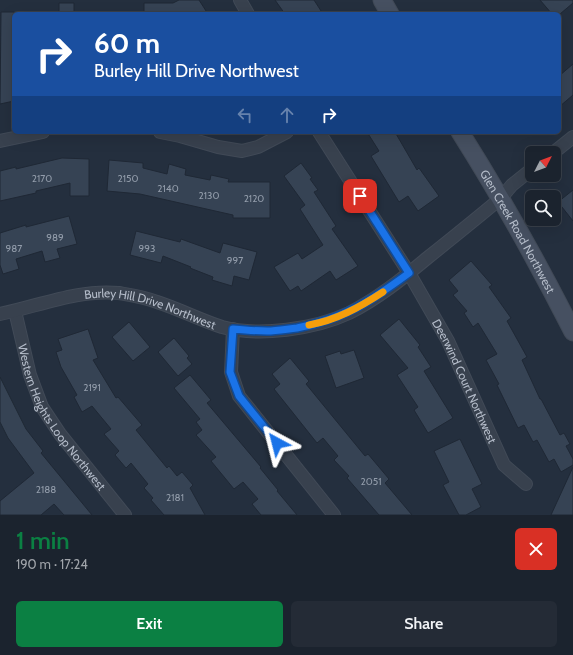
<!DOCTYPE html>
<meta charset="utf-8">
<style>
:root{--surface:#1b232e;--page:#242b36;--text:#f1f3f6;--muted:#a0a4aa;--line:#39404a;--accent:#0b8043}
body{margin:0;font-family:Cabin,sans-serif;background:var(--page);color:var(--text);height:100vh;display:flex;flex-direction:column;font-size:15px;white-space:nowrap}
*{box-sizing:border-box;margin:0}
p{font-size:13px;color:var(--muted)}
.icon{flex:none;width:22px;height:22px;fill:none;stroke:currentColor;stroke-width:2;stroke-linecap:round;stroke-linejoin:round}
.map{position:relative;height:515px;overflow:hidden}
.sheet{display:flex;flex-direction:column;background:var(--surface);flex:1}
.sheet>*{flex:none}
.top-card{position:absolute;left:12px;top:12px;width:549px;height:122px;border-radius:6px;box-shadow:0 4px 16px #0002,0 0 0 1px var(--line);background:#1a4fa0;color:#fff;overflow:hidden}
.needle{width:26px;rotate:48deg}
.fabs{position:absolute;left:525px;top:146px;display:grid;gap:8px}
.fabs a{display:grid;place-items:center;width:36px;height:36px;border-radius:6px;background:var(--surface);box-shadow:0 4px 16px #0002,0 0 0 1px var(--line);font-size:20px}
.pin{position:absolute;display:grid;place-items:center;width:34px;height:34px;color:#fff;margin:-17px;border-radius:8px;box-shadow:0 2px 6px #0006}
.me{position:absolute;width:44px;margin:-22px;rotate:322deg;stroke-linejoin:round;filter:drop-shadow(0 0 3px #0008)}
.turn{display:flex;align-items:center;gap:14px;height:84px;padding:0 16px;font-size:18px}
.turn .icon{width:52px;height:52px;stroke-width:2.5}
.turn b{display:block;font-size:28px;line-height:34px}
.lanes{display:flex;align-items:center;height:38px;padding:0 16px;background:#0003;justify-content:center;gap:20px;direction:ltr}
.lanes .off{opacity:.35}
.round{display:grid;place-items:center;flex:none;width:42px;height:42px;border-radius:6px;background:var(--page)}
.overview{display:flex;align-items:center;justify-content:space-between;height:68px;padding:0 16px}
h1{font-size:24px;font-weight:600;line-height:30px;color:var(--accent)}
.primary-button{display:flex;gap:8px;margin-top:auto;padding:8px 16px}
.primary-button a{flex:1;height:46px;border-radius:6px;background:var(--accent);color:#fff;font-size:16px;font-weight:600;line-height:46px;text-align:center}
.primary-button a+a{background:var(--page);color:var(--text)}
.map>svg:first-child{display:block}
.building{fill:#364354;stroke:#1f2835}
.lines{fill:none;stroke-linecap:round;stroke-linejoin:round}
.street-casing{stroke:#414a57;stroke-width:14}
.secondary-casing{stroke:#414a57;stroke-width:19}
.street{stroke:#38414e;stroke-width:12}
.secondary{stroke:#465061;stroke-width:17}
.route-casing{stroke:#114b97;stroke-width:10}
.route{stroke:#1a73e8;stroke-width:7}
.slow{stroke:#f59e0b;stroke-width:7}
.labels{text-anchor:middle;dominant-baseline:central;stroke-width:4;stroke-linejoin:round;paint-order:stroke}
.number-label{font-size:10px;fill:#929caa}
.street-label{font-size:12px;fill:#b4bcc9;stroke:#1d2633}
</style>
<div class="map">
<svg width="573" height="515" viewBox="0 0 573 515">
<rect width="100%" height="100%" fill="#242f3e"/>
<path class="building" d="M179,0H199L208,14H144V3H173Z
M275,0H314L323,14H285Z
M540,0H573V3L560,14H552Z
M59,3H74V14H59Z
M1,12H14V101L0,104Z
M573,64V95L559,107V76Z
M367,132H395L417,170L419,168L439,196L418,211L408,196L399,202L371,156L379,151Z
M62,158L89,159V196H70V183L36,191V193L0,201V171L16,167V169Z
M109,160L143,163V168L167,174L169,164L186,169L185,175L210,180L211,175L229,179L228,182H270V218H233V215L140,194L107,191Z
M301,163L312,178L310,179L318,190L314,192L336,226L332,229L358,266L336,280L330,271L301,291L298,286L290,291L274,267L298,253L302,259L323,245L300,209L305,205L284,176Z
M573,190V221L558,202Z
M69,216L77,244L57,249L60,258L45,262L42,251L16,259L19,269L3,274L0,265V233L26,225V227Z
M136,231L180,242L181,239L220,253L223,243L257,252L249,280L234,276L232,286L212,280L213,277L190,268L191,267L163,256L161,263L130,255Z
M471,261L492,285L489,287L511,318L507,321L527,357L522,360L540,399H541L560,435L564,433L570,444L566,446L573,459V465L561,472L554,459L549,462L537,440L533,442L524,425L518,428L497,385L499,384L486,360L497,354L478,323L473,327L464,313L467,311L453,295L458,291L449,280Z
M399,319L420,345L418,347L431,367L424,371L453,418L428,433L414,410L418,407L397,375L408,368L380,335Z
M129,322L150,347L133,361L112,337Z
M88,329L98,358L93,360L116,398L118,397L142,425L136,430L167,468L169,466L177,476L182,472L193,485L190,488L205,515H164L151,500L153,498L144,488L148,484L131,463L126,468L115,455L119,451L104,434L111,429L92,406L82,412L74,397L77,395L61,367L56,352L62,350L58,339Z
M174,338L189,356L187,358L192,364L178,376L158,352Z
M354,350L364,378L336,388L325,356L340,351L341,354Z
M290,358L309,381L306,384L365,456L368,454L389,479L385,483L412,515H379L347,478L349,476L334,460L338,456L323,438L317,443L274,389L280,384L272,374Z
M190,375L211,400L207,403L261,467L260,468L278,490L277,491L297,515H261L252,504L258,499L243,482L234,489L211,461L216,457L196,435L202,430L196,422L200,419L174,388Z
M0,377L26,429L43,451L41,453L92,515H64L54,504L41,515H0V501L34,473L8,438L0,422Z
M460,439L482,484L472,489L481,507L466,515H459L443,485L449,482L434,451Z
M573,467V515H551Z"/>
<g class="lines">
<defs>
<g id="street">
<path d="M240,0L248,14"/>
<path d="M160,132L180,136L218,147L242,151L258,147L287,132"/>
<path id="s1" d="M319,132L409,273L448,341L504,465L526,484"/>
<path d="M0,141L43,132"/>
<path d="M553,153L573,137"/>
<path id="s2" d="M15,311L30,375L42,407L60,434L125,515"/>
<path id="s3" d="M0,314C39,306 78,289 119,293C131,295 145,297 157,302C179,309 200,320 222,327C259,337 315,329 349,313C377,299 402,279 426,259C451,239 476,219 501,198L512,185L532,169"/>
<path d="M233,329L231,372L239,396L334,515"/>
</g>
<g id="secondary">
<path d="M382,0L390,14"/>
<path id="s4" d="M460,132C501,197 538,263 573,332"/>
</g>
</defs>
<use href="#street" class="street-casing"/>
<use href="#secondary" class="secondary-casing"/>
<use href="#street" class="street"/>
<use href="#secondary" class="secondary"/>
</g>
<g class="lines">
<defs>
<path id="route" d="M277,443L239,396L230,372L233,329C244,330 256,331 267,331C277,331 287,329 297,328C344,319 371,301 409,273L360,196"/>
</defs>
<use href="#route" class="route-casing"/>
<use href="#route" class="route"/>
<path class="slow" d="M309,325C337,320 360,307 383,292"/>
</g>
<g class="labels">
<g class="number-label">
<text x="42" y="178">2170</text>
<text x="128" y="178">2150</text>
<text x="168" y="188">2140</text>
<text x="209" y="195">2130</text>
<text x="254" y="198">2120</text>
<text x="55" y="237">989</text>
<text x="14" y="248">987</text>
<text x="147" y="248">993</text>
<text x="235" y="260">997</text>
<text x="92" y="387">2191</text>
<text x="371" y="481">2051</text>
<text x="46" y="489">2188</text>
<text x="175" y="497">2181</text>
</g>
<g class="street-label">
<text stroke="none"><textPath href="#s4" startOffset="115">Glen Creek Road Northwest</textPath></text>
<text stroke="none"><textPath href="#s3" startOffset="155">Burley Hill Drive Northwest</textPath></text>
<text stroke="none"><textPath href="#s1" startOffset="289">Deerwind Court Northwest</textPath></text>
<text stroke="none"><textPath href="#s2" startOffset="118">Western Heights Loop Northwest</textPath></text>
</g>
</g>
</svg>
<div class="fabs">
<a><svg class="needle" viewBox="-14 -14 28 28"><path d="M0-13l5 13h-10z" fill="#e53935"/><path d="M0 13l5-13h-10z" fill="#a0a4aa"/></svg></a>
<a><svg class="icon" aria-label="search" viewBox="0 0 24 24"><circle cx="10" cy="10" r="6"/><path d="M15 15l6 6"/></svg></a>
</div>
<div class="pin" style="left:360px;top:196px;background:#d93025"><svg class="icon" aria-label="arrive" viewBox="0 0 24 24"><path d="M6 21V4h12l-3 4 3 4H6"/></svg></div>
<svg class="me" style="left:277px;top:443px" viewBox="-20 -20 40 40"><path d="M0-17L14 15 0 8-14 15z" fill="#1a73e8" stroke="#fff" stroke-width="4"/></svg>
<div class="top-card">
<div class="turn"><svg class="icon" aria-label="right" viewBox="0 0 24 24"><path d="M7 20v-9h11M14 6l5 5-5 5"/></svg><div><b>60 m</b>Burley Hill Drive Northwest</div></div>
<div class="lanes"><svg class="icon off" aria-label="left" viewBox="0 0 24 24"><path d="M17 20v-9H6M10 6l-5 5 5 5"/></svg><svg class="icon off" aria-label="ahead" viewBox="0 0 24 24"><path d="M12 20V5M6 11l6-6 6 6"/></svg><svg class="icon" aria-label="right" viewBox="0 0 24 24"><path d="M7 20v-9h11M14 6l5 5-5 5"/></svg></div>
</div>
</div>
<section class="sheet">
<div class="overview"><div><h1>1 min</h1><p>190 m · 17:24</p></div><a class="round" style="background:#d93025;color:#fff"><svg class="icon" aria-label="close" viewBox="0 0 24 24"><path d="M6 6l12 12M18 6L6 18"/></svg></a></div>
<div class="primary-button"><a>Exit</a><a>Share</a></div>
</section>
